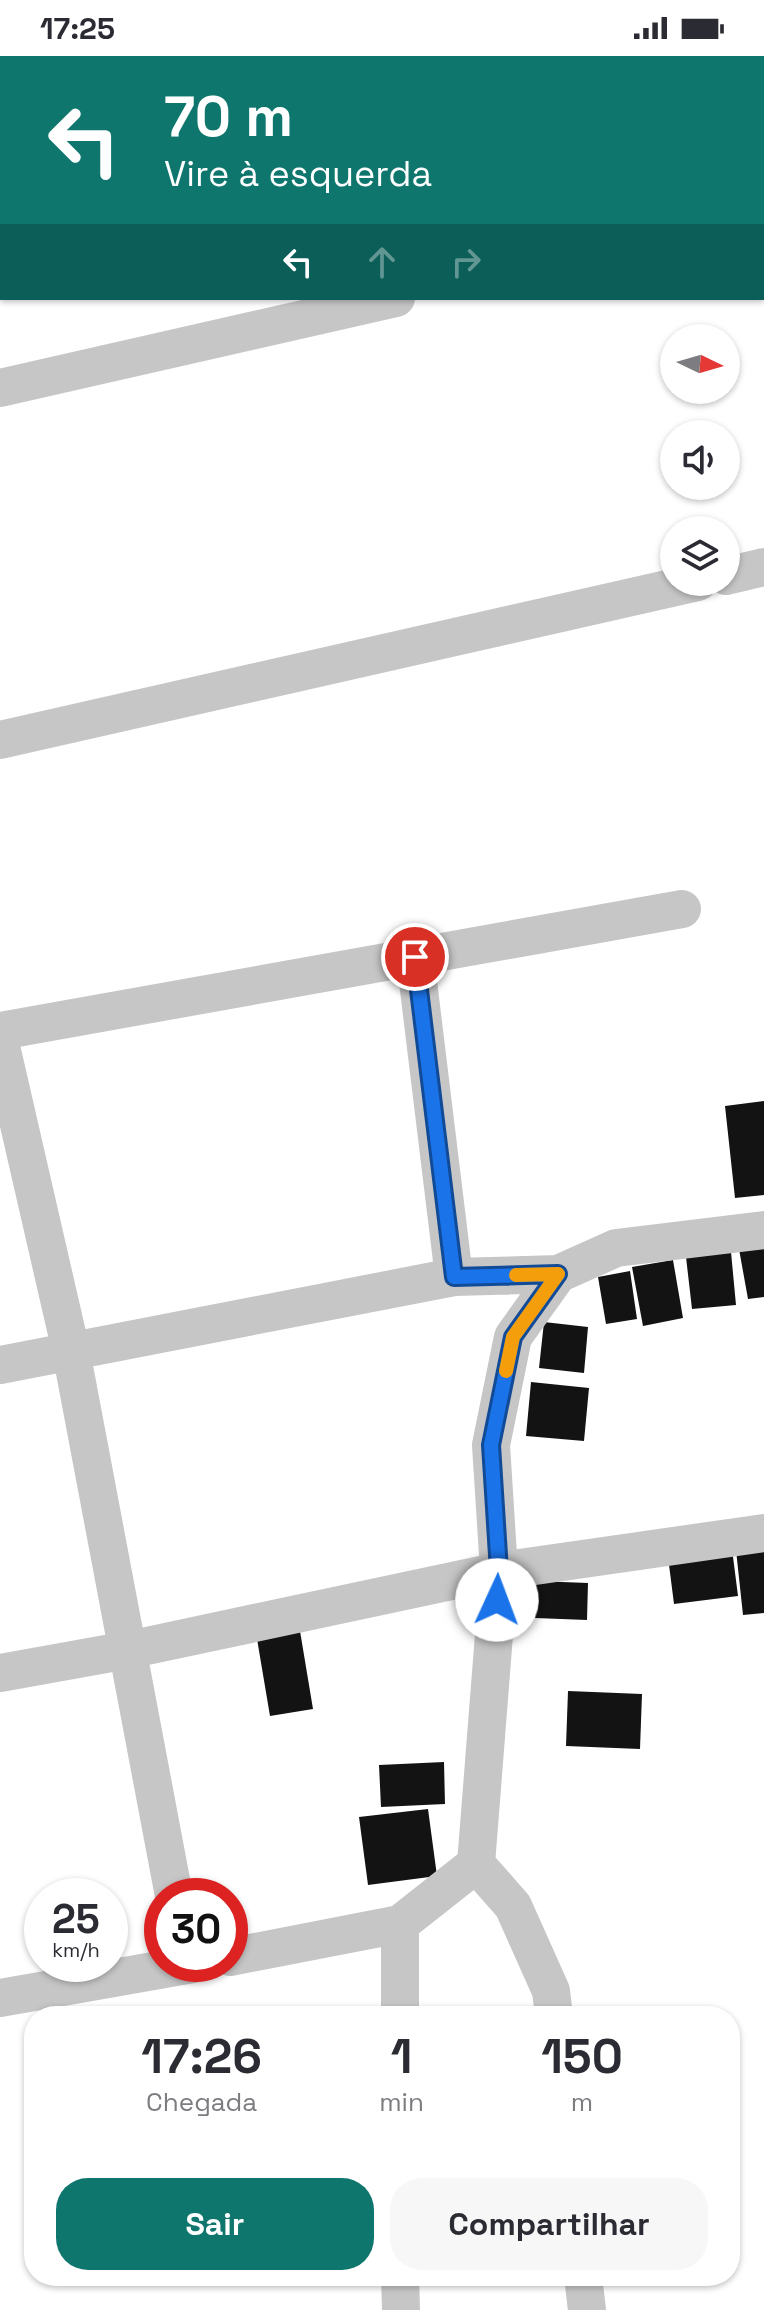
<!DOCTYPE html>
<html lang="pt">
<meta charset="utf-8">
<style>
:root{--surface:#fff;--page:#f7f7f7;--text:#2b2b33;--muted:#7c7c81;--accent:#0f766e}
body{margin:0;font-family:"Space Grotesk",sans-serif;background:var(--page);color:var(--text);height:100vh;display:flex;flex-direction:column;font-size:30px;white-space:nowrap}
*{box-sizing:border-box;margin:0}
p{font-size:26px;color:var(--muted)}
.icon{flex:none;width:44px;height:44px;fill:none;stroke:currentColor;stroke-width:2;stroke-linecap:round;stroke-linejoin:round}
.map{position:relative;flex:1;overflow:hidden}
.details{position:absolute;left:24px;top:1950px;width:716px;height:280px;display:flex;flex-direction:column;background:var(--surface);border-radius:32px;box-shadow:0 2px 6px #0004}
.details>*{flex:none}
.guide{position:absolute;left:0px;top:0px;width:764px;height:244px;box-shadow:0 2px 6px #0004;background:#0f766e;color:#fff;overflow:hidden}
.needle{width:52px;rotate:95deg}
.fabs{position:absolute;left:660px;top:268px;display:grid;gap:16px}
.fabs a{display:grid;place-items:center;width:80px;height:80px;border-radius:50%;background:var(--surface);box-shadow:0 2px 6px #0004;font-size:40px}
.speed{position:absolute;left:24px;top:1822px;display:flex;gap:16px;font-size:40px;font-weight:700;text-align:center}
.speed>*{display:grid;place-content:center;width:104px;height:104px;border-radius:50%;background:var(--surface);box-shadow:0 2px 6px #0004;line-height:1}
.speed small{font-size:20px;font-weight:400}
.speed .limit{border:12px solid #d22;background:#fff;color:#111}
.pin{position:absolute;display:grid;place-items:center;width:68px;height:68px;color:#fff;margin:-34px;border:4px solid #fff;border-radius:50%;box-shadow:0 2px 8px #0007}
.me{position:absolute;width:88px;margin:-44px;rotate:2deg;stroke-linejoin:round;filter:drop-shadow(0 0 6px #0008)}
.turn{display:flex;align-items:center;gap:28px;height:168px;padding:0 32px;font-size:36px}
.turn .icon{width:104px;height:104px;stroke-width:2.5}
.turn b{display:block;font-size:56px;line-height:68px}
.lanes{display:flex;align-items:center;height:76px;padding:0 32px;background:#0003;justify-content:center;gap:40px;direction:ltr}
.lanes .off{opacity:.35}
.eta{display:flex;justify-content:space-evenly;align-items:center;height:136px;text-align:center}
.eta b{font-size:48px;font-weight:700;line-height:56px}
.button{display:flex;gap:16px;margin-top:auto;padding:16px 32px}
.button a{flex:1;height:92px;border-radius:32px;background:var(--accent);color:#fff;font-size:32px;font-weight:700;line-height:92px;text-align:center}
.button a+a{background:var(--page);color:var(--text)}
.status{display:flex;justify-content:space-between;align-items:center;height:56px;padding:0 40px;background:var(--surface);direction:ltr}
.status svg{height:22px;fill:currentColor}
.map>svg:first-child{display:block}
.building{fill:#131313}
.lines{fill:none;stroke-linecap:round;stroke-linejoin:round}
.street{stroke:#c6c6c6;stroke-width:38}
.route-casing{stroke:#114b97;stroke-width:20}
.route{stroke:#1a73e8;stroke-width:14}
.slow{stroke:#f59e0b;stroke-width:14}
</style>
<div class="status"><b>17:25</b><svg viewBox="0 0 49 12"><path d="M0 12V9h3v3zM5 12V6h3v6zM10 12V3h3v9zM15 12V0h3v12zM26 1h20v11H26zM47 4h2v5h-2z"/></svg></div>
<div class="map">
<svg width="764" height="2254" viewBox="0 0 764 2254">
<rect width="100%" height="100%" fill="#fff"/>
<path class="building" d="M764,1045V1139L735,1142L725,1050Z
M764,1189V1241L748,1243L739,1193Z
M731,1196L736,1249L692,1253L686,1201Z
M673,1204L683,1262L643,1270L632,1211Z
M630,1215L637,1263L606,1268L598,1221Z
M544,1266L588,1271L584,1317L539,1312Z
M531,1326L589,1332L584,1385L526,1380Z
M764,1491V1557L743,1559L736,1494Z
M732,1493L738,1540L674,1548L668,1501Z
M536,1525L588,1527L587,1564L535,1562Z
M299,1569L313,1653L270,1660L256,1577Z
M568,1635L642,1638L640,1693L566,1690Z
M444,1706L445,1748L381,1751L379,1709Z
M428,1753L437,1820L368,1829L359,1761Z"/>
<g class="lines">
<path class="street" d="M762,159L764,158
M0,332L396,242
M726,520L764,511
M0,684L698,526
M415,901L454,1221
M0,975L682,853
M0,986L71,1295L174,1840
M0,1309L454,1221L558,1218
M0,1617L128,1594L499,1515L764,1477
M476,1808L499,1515L491,1389L513,1281L558,1218L616,1192L764,1174
M476,1808L513,1850L551,1935L554,1960
M230,1901L400,1868
M0,1942L193,1908
M400,1960V1868L476,1808
M400,2220L401,2254
M583,2220L587,2254"/>
</g>
<g class="lines">
<defs>
<path id="route" d="M415,901L454,1221L558,1218L513,1281L491,1389L499,1515L497,1544"/>
</defs>
<use href="#route" class="route-casing"/>
<use href="#route" class="route"/>
<path class="slow" d="M506,1315L513,1281L558,1218L516,1219"/>
</g>
</svg>
<div class="fabs">
<a><svg class="needle" viewBox="-14 -14 28 28"><path d="M0-13l5 13h-10z" fill="#e53935"/><path d="M0 13l5-13h-10z" fill="#7c7c81"/></svg></a>
<a><svg class="icon" aria-label="sound" viewBox="0 0 24 24"><path d="M4 9h4l5-4v14l-5-4H4zM17 9q2 3 0 6"/></svg></a>
<a><svg class="icon" aria-label="layers" viewBox="0 0 24 24"><path d="M12 4l9 5-9 5-9-5zM3 14l9 5 9-5"/></svg></a>
</div>
<div class="speed"><div>25<small>km/h</small></div><div class="limit">30</div></div>
<div class="pin" style="left:415px;top:901px;background:#d93025"><svg class="icon" aria-label="arrive" viewBox="0 0 24 24"><path d="M6 21V4h12l-3 4 3 4H6"/></svg></div>
<svg class="me" style="left:497px;top:1544px" viewBox="-20 -20 40 40"><circle r="19" fill="#fff"/><path d="M0-13L10 11 0 6-10 11z" fill="#1a73e8"/></svg>
<div class="guide">
<div class="turn"><svg class="icon" aria-label="left" viewBox="0 0 24 24"><path d="M17 20v-9H6M10 6l-5 5 5 5"/></svg><div><b>70 m</b>Vire à esquerda</div></div>
<div class="lanes"><svg class="icon" aria-label="left" viewBox="0 0 24 24"><path d="M17 20v-9H6M10 6l-5 5 5 5"/></svg><svg class="icon off" aria-label="ahead" viewBox="0 0 24 24"><path d="M12 20V5M6 11l6-6 6 6"/></svg><svg class="icon off" aria-label="right" viewBox="0 0 24 24"><path d="M7 20v-9h11M14 6l5 5-5 5"/></svg></div>
</div>
<section class="details">
<div class="eta">
<div><b>17:26</b><p>Chegada</p></div>
<div><b>1</b><p>min</p></div>
<div><b>150</b><p>m</p></div>
</div>
<div class="button"><a>Sair</a><a>Compartilhar</a></div>
</section>
</div>
